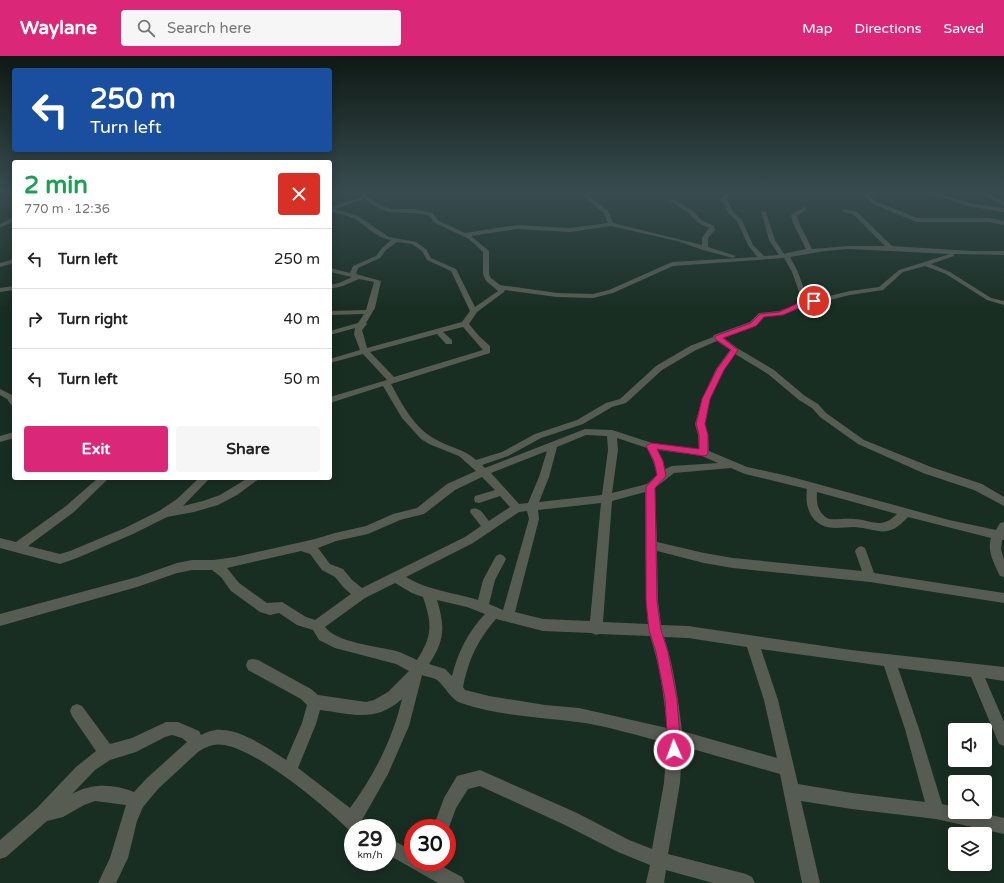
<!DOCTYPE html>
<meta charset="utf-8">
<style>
:root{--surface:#fff;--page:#f6f6f6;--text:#222;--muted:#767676;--line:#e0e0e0;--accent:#db2777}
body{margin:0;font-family:"Varela Round",sans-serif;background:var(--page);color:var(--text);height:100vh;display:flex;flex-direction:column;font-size:15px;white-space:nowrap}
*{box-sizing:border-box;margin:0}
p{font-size:13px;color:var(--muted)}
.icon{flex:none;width:22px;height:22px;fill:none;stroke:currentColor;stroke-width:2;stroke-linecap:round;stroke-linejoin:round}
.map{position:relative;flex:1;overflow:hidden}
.sheet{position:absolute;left:12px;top:104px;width:320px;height:320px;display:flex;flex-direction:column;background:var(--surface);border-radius:4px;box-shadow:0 2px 10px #0003}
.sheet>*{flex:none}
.top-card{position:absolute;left:12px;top:12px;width:320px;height:84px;border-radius:4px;box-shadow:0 2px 10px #0003;background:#1a4fa0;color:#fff;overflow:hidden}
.buttons{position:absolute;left:948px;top:667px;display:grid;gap:8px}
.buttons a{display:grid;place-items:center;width:44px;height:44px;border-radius:4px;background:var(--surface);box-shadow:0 2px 10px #0003;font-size:20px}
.speed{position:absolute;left:344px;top:763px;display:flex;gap:8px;font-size:20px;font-weight:700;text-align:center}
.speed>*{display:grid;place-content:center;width:52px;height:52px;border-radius:50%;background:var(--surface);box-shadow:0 2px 10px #0003;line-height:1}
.speed small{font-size:10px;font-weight:400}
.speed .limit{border:6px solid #d22;background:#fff;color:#111}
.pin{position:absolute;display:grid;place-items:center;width:34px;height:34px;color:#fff;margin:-17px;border:2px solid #fff;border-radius:50%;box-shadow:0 1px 4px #0007}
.me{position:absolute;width:44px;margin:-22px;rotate:358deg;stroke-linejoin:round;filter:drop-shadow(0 0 3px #0008)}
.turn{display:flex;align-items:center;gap:14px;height:84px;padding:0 12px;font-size:18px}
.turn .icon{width:52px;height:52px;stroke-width:2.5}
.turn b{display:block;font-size:28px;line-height:34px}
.round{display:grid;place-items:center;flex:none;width:42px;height:42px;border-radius:4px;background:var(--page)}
.summary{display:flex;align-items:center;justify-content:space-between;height:68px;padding:0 12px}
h1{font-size:24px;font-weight:700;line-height:30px;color:#1e9e55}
.action{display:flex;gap:8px;margin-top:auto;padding:8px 12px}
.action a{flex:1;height:46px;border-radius:4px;background:var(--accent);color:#fff;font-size:16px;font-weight:700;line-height:46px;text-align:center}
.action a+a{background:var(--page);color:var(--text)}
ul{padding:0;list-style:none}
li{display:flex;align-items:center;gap:12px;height:60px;padding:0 12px;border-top:1px solid var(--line)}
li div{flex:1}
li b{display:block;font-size:15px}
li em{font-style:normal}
header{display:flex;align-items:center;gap:24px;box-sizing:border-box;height:56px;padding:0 20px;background:var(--accent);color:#fff}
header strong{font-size:19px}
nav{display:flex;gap:22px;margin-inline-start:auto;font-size:14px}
.search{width:280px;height:36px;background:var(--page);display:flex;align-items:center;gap:10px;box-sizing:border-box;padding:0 14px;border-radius:4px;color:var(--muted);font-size:15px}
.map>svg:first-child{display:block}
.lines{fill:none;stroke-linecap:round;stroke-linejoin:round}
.minor{fill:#575c53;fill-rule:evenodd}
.route{fill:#db2777;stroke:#8e194d}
</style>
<header>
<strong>Waylane</strong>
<div class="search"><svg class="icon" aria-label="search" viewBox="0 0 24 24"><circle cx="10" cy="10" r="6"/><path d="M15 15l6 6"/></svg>Search here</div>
<nav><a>Map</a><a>Directions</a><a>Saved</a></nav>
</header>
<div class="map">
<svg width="1004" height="827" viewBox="0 0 1004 827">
<rect width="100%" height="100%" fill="#192e23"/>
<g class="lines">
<path class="minor" d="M365,136H370L367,140L384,151L391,153H414L432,157L439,165L465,177L517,169L570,172L608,167L604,157L584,141L586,136H591L590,141L608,155L613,167L702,189V182L709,172L697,166L689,157L671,146V144L673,143L693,155L701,164L714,170L715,174L708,182V191L736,200L733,202L703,194L677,185L611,170L570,176L517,173L471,180L489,195V218L491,222L500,229L557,237L593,238L609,234L672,206L757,201L748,189L737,165L729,158L721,143L726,136H731L727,143L733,156L742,164L753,189L764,200L779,199L769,184L761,155L766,156L775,184L784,198L787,197L806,193L793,167L791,159L804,151L807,153L806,154L797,160L799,167L812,193L849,190H885L853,158L843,156L842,155L845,153L857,156L892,190L972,195H1004V199L954,198V200L931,208L950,216L991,242L1004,245V249L987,244L946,218L925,210L903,216L883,234L850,239L805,250L783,259L764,261L756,270L724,282L737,292L774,314L805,340L818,348L826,357L864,384L931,411L982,428L1004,441V450L974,434L923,417L858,388L820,361L812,352L799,344L768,318L735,298L724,313L710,343L705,368L708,379L709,395L747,411L788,420L949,464L996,474L1000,467L1004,466V484H1002L1001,493L1004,504V521L1000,520C994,507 987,496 991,482L908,461C887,484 879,473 854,471C848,471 841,472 835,472C813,472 804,453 807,433L745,418L731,412L674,417L655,432L657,486L704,497L733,502L862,515L855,495L857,492L861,490L865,492L874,517L1004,537V547L870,526L733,512L704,507L657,495L658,545L661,569L688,570L851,594L1004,611V625L985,622L1004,666V690L999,688L971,621L898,612L919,673L942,748L955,751V756H978L1004,762V778L936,763L852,753L801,745L820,827H802L780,718L682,690L680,727L668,798L746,818L752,821L755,827H713L666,814L664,827H646L650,809L618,796L565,769L480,730L468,733L456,752L447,777V772H433L444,742L457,720L480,714L577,757L629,784L652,793L664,727L667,687C638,680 608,670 578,666C539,661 498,660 461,647C451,644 445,630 437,624C433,621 427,621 422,619L409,670L388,718L362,764L367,772H353V778C328,752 258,694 224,689C215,687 205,691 198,696L158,733L143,751L137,765L128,802L116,827H98L110,802L126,749L95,745L84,749L63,761L47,765L6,801L0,803V784L37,752L76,711L96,695L72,660L70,655L72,650L77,648L82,650L110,688L132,682L166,666H178L199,675L201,679C207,676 215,673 222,674C242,674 269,693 286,704L302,667L307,649L301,643L248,614L246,609L248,604L253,603L258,604L311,633L318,639L366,646L374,644L388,636L409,615L396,608L335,592L319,584L313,574L297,569L279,557L270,559L260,556L231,535L221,521L212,514H192L177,517L137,531L0,570V558L137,521L177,507L192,504H214L235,501L315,483L335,477L366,470L393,458L417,452L447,428L476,415L459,400L429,388L421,383L402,362L383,330L330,347V341L387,324L363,298L330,307V303L360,294L354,278L355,272L330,279V275L358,267L364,258L330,259V255L366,254L374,226L359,223L343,230L330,233V229L339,227L352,221L330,216V212L350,217L353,210L376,200L382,192L391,184C376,182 367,170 355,163C348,159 338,158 330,155L331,151L359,142ZM364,143L380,153L389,156L414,157L428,159L435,167L469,183L483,196V218L486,225L498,235L475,251L456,213L431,202L426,193L416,186L389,181L358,160L335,153ZM397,186L412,188L422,195L427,204L451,215L470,255L462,266L367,292L362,274L367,268L366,267L375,252L381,225L356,218L358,212L380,202L386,194ZM849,193L950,198L899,214L879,231L850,235L808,245L798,216L790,201L825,195ZM784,202L792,216L802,244L800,247L779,255L759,257L750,266L714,279L713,281L690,290L656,310L620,343L606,347L577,364L535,378L502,396L476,404C463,392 450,392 435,383C414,372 402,348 391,328L490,297V290L479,280L469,268L477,256L504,236L505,234L557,241L593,242L613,237L673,210ZM463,271L483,294L394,321L370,296L437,278L446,288H452V284L443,276ZM717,285L730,294L716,313L702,343L695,368L698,379L699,393L652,387L612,374L585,373L485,412L482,409L508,400L541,382L583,368L612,351L626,347L662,314L696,294ZM586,379L607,380L608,394L602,439L539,446L549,421L557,391ZM617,382L647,392L653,405L657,419L647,428L612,437L618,394ZM658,394L702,400L718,407L672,410L665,413ZM547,395L539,421L528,447L519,448L491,417ZM482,421L495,434L475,440L474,443L475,446L479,447L500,440L510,451L489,465C484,459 480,450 471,453L470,456L481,470L465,481L362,532L352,524L343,513L330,508L318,492L336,485L368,478L400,464L424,458L455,434ZM645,436L646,545L648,568L603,566L612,445ZM817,436L897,458C881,474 873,464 854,463C845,462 837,464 829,463C818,458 816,447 817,436ZM601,447L590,565L543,563L515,556L539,463L538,454ZM527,455L529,463L503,554L489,548L495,524L506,503L504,500L500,498L496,500L483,524L478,544C452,536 430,535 406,521L473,487L519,456ZM301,495L310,498L322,514L335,521L344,532L351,538L315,564L306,561L282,546L267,547L239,527L227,512ZM395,527L412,537L423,541C432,568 433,579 417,604C410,601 403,597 396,595C377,590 337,587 325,571L365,542ZM437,544L467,551L485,558C468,576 458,596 452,620L445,613L429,608C445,585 445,570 437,544ZM496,563L543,575L592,577L596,579L599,578L650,580C660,610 664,641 667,672L579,652L545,649L489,640L465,634L463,631C469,603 477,585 496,563ZM664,581L688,582L747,591L764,644L777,702L682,675C678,643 674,611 664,581ZM761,593L884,610L905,673L925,746L852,737L798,728L778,644ZM402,643C393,682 374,720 350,752L298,712L316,668L320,654C353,658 375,667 402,643ZM172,679L182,682L187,686L147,722L134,736C113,728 92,727 72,738L95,714L110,704L136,696L165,681Z
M862,136H867L875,145L917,162H989L1004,165V169L989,166H916L871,147Z
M924,136H933L969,147L1004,152V156L968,150Z
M979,136H986L1004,146V150Z
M14,161V165L0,172V168Z
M14,203V207L0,211V207Z
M14,230V234L0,236V232Z
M0,333L14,340V350L11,349L7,343L0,339Z
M14,376V382L0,386V380Z
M98,422H109L74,456L28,490L60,498L70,495L125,472L159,455L177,443L199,422H210L183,450L203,445L220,439L248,422H260L237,439L218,449L194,456L167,461L133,478L77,502L60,508L0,492V482L16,486L66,450Z
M387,781L413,795V806H434L462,821L465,827H438L387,798Z"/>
</g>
<linearGradient id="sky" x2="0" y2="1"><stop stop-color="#0e1913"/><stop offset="0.54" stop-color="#384c50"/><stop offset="1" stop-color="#384c50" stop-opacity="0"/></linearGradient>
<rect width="1004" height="252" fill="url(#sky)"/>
<path class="route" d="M814,243L817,245L816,246L805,249L783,259L764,261L756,270L723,282L738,294L724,314L710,343L705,368L708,379V397L707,399L704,400L657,393L663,405L666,420L655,432L657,545L661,574L668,596L677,643L681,694L679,698L674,700L670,698L668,694L665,643L656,596L649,574L646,545V431L657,419L654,405L646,390L651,387L699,393V379L696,368L702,343L717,313L731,294L715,283V280L751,267L760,258L779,256L801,246Z"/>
</svg>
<div class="buttons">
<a><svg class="icon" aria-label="sound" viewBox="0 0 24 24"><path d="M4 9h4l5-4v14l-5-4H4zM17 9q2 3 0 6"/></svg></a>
<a><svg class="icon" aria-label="search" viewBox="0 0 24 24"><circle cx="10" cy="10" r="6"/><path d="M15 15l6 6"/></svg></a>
<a><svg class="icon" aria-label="layers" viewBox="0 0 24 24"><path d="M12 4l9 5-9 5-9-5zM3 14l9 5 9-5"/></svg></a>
</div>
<div class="speed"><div>29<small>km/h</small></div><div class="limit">30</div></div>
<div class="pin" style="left:814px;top:245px;background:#d93025"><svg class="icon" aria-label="arrive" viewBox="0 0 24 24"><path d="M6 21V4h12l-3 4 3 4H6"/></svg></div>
<svg class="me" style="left:674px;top:694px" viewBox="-20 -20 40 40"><circle r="17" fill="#db2777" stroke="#fff" stroke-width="3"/><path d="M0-11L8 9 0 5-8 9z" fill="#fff"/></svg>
<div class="top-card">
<div class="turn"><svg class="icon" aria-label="left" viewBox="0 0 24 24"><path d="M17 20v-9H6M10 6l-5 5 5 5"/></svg><div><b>250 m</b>Turn left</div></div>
</div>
<section class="sheet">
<div class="summary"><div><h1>2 min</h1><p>770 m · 12:36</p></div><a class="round" style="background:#d93025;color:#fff"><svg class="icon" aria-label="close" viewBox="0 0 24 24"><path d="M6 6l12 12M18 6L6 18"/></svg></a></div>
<ul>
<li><svg class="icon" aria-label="left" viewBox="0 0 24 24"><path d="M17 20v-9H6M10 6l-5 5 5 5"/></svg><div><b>Turn left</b></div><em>250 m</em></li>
<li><svg class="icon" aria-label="right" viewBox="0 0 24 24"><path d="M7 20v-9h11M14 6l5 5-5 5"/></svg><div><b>Turn right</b></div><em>40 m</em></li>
<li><svg class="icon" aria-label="left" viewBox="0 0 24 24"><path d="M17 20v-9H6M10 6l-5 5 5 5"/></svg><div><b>Turn left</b></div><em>50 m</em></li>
</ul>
<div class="action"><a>Exit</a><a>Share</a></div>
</section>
</div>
